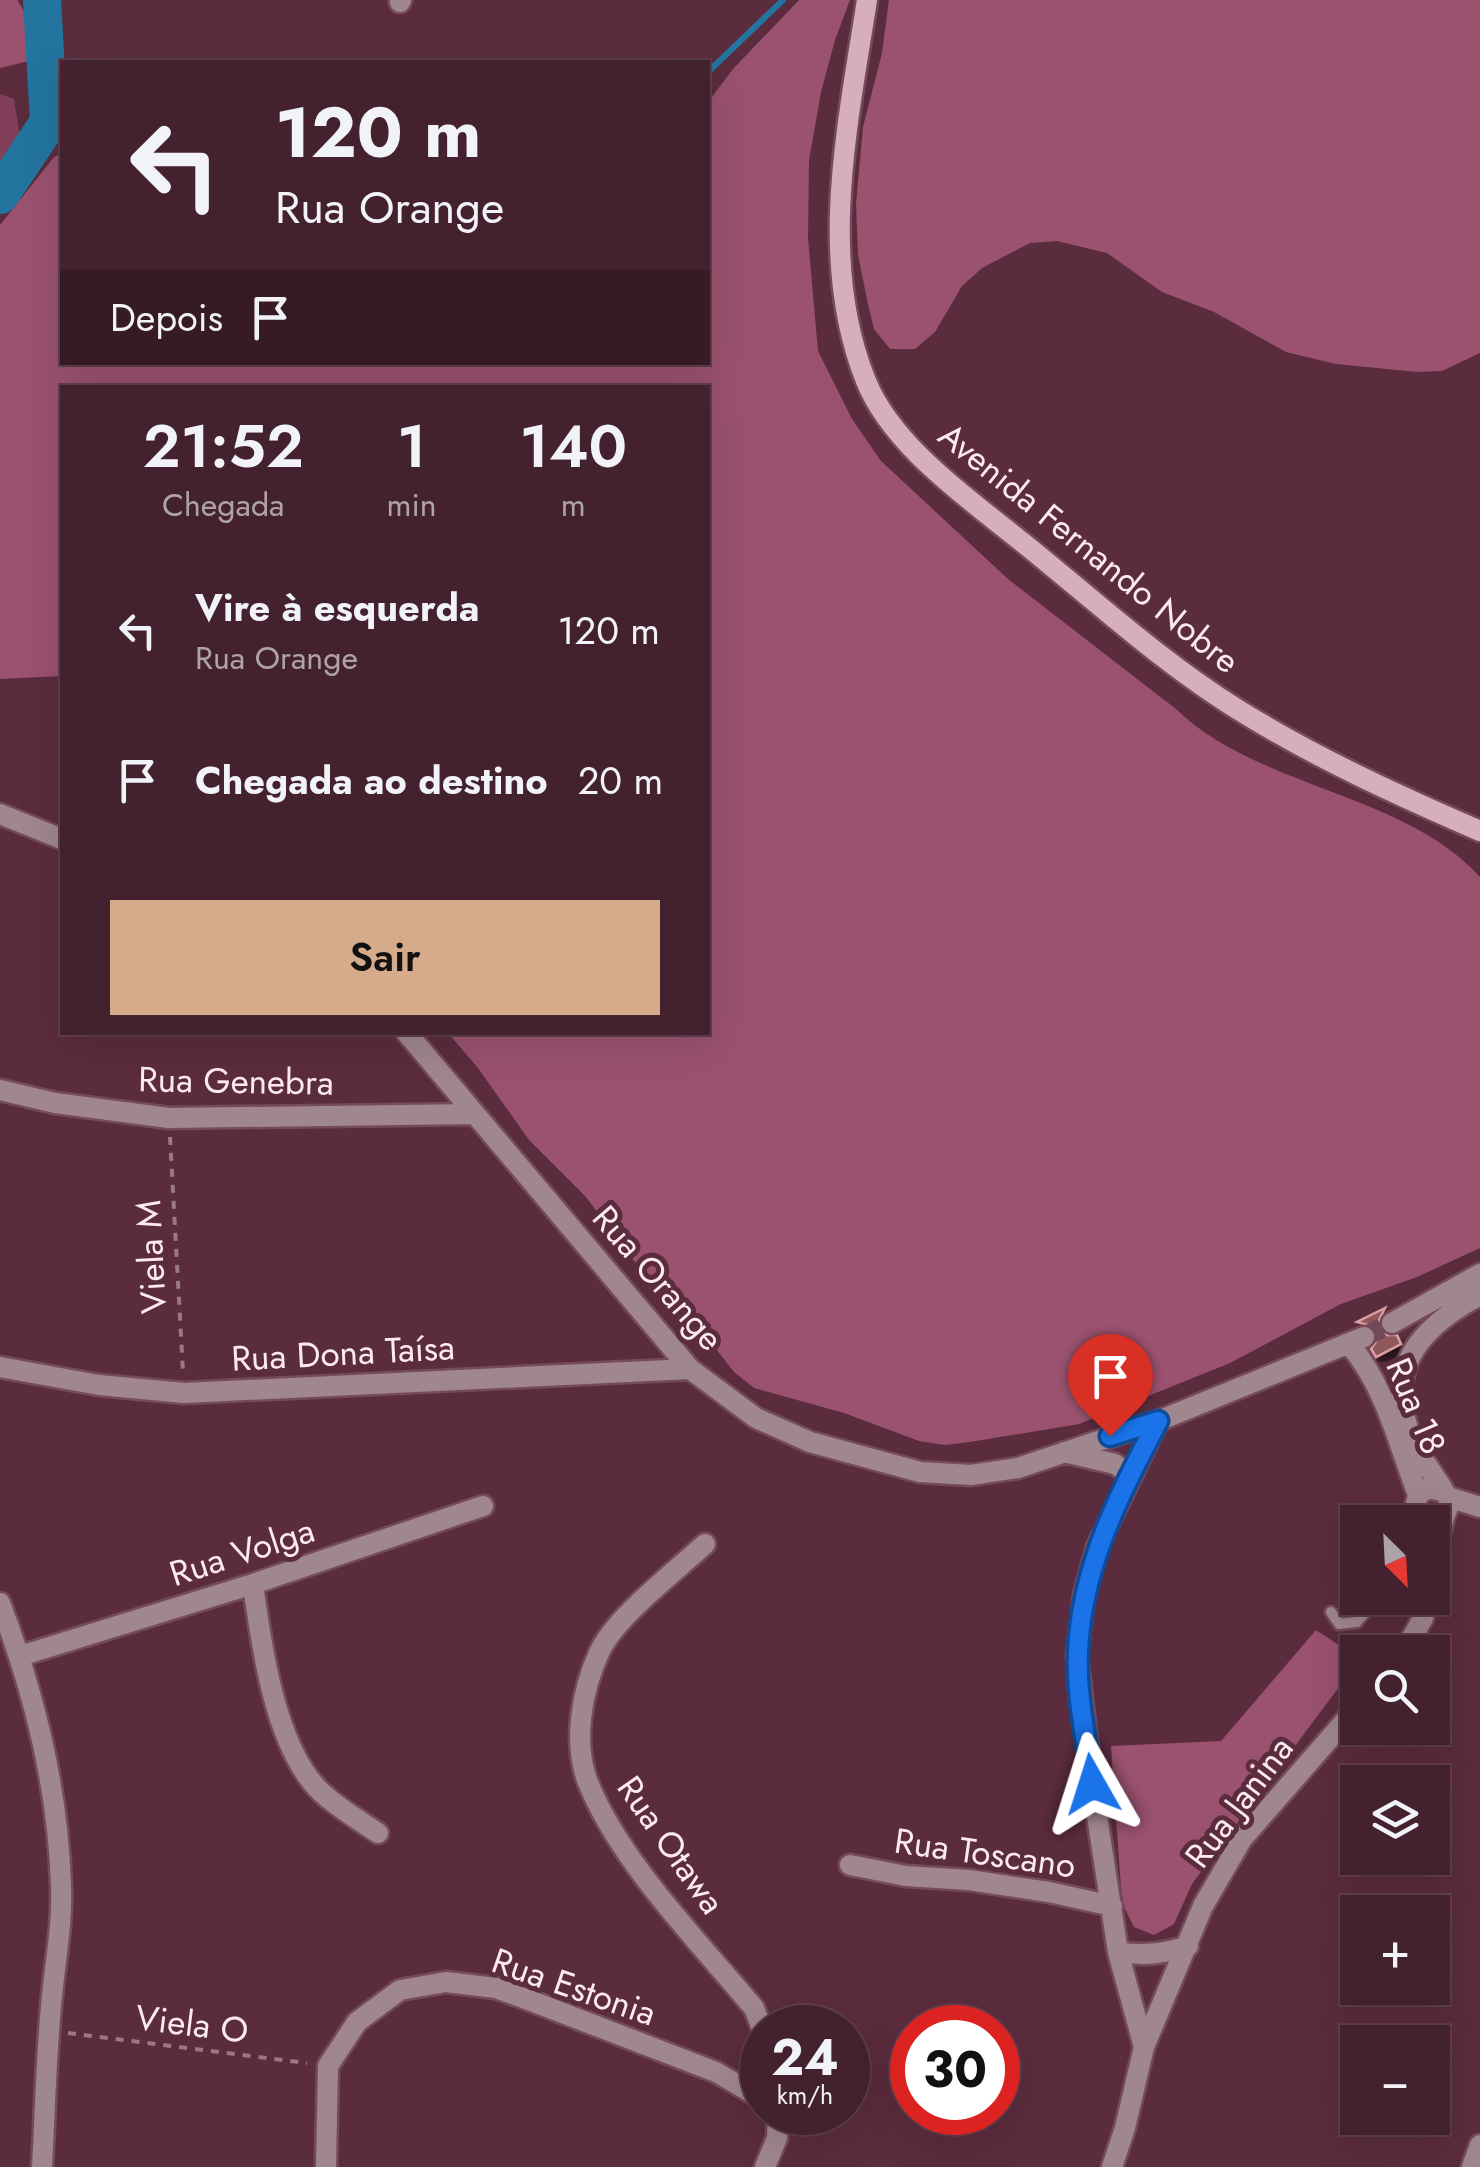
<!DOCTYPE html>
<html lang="pt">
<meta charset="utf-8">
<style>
:root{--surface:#44212e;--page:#4e2e3a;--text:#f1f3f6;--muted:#afa3aa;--line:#5c3e4a;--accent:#d6ab8b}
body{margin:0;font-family:Jost,sans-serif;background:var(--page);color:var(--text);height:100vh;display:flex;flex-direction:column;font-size:38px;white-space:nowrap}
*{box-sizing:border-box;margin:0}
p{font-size:32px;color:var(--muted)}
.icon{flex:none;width:55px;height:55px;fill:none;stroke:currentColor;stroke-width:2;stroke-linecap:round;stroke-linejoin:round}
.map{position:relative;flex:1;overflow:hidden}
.details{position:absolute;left:60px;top:385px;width:650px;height:650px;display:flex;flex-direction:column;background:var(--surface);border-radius:0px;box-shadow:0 10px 40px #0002,0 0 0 2px var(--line)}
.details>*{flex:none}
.top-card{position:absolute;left:60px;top:60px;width:650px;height:305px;border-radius:0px;box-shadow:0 10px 40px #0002,0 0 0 2px var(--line);background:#44212e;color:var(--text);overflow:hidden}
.needle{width:65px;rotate:156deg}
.buttons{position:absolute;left:1340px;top:1505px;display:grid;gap:20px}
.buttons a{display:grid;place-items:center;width:110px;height:110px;border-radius:0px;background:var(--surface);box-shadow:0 10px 40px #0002,0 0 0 2px var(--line);font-size:50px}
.speed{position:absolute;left:740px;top:2005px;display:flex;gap:20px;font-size:50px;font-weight:700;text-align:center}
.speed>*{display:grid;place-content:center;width:130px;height:130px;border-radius:50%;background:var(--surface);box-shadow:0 10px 40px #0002,0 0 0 2px var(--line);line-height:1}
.speed small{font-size:25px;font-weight:400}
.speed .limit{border:15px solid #d22;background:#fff;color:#111}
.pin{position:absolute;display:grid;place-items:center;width:85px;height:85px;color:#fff;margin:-102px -42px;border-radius:50% 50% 50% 0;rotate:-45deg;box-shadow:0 0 10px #0007}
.pin .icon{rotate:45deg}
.me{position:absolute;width:110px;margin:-55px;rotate:354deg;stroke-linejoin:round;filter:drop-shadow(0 0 8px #0008)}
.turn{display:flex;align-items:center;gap:35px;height:210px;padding:0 50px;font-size:45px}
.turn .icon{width:130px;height:130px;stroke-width:2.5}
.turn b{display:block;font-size:70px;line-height:85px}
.then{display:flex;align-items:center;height:95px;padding:0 50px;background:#0003;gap:20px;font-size:38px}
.eta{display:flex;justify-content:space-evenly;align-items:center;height:170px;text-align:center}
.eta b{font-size:60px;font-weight:600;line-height:70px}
.cta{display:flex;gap:20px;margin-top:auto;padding:20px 50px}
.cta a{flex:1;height:115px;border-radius:0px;background:var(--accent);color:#111;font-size:40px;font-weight:600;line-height:115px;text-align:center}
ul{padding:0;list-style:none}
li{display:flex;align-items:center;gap:30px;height:150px;padding:0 50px}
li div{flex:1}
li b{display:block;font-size:38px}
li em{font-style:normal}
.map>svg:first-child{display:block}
.green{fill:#813f5a}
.forest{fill:#9a526e}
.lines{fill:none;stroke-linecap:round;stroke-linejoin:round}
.stream{stroke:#2375a0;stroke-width:6}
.river{stroke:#2375a0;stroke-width:38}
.building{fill:#8f585b;stroke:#db9ea0;stroke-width:2.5;filter:url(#shadow)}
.minor-tunnel{stroke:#734859;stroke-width:20;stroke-dasharray:20 10;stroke-linecap:butt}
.service-casing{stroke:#754a5a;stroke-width:15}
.minor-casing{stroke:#754a5a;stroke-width:25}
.secondary-casing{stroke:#754a5a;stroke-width:25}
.path{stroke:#9b7885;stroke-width:4;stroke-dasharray:8 8;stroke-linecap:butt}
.service{stroke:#a0868f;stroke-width:10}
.minor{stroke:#a0868f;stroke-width:20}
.secondary{stroke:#d7afbc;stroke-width:20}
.route-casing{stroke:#114b97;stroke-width:25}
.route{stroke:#1a73e8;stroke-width:18}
.labels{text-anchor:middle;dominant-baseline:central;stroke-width:10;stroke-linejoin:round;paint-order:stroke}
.street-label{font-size:35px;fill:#fceaf0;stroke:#5b2c3e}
</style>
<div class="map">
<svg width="1480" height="2167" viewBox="0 0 1480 2167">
<defs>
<filter id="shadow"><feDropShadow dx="5" dy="9" stdDeviation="5" flood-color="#0009"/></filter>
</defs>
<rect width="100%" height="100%" fill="#5b2c3e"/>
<path class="green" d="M0,94L14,99L22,151L0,169Z"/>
<path class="forest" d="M0,0H17C31,19 31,38 29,61L0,68Z
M799,0H850L835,40L821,92L809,160L808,238L818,351L852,419L881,461L1008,579L1176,709C1257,788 1405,793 1480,877V1248L1417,1277L1341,1304L1230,1363L1079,1424L970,1442L944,1445L919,1441L844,1413L754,1388L734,1372L687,1312L630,1257L586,1197L529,1140L478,1068L448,1033L708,1032V388H62V676L0,679V225L54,157L62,153V362H708V102L733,69Z
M889,0H1480V353L1442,371L1417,372L1336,364L1286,352L1214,312L1162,292L1107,253L1057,241L1030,243L982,268L962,286L935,332L915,349H890L874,329L868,304L858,255L856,204L863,127L882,53Z
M1316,1630L1357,1657V1663L1192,1884L1174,1924L1154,1935L1134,1927L1124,1907L1121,1888L1111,1746L1221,1741Z"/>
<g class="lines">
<path class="stream" d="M708,72L783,0
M49,122L62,120"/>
<path class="river" d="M0,195L49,122L42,0"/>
</g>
<path class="building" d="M1385,1308L1378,1322L1380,1329L1386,1335H1397L1401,1344L1376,1357L1371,1349L1377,1340L1376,1331L1372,1326L1357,1322Z"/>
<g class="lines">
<path class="minor-tunnel" d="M1364,1337L1392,1323"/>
<defs>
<path id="service" d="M1400,1522L1415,1500
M1331,1612L1339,1624L1357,1622L1377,1598"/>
<path id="minor" d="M400,2L401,0
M0,814L62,839
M406,1032L690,1369L756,1418L810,1442L920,1472L971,1475L1018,1468L1158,1421
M0,1090L55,1103L169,1118L472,1114
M1392,1323L1480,1274
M1350,1345C1386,1388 1398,1443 1418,1495
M0,1367L99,1385L184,1393L690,1369
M1064,1452L1115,1464L1130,1475
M1442,1491L1428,1488L1418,1495L1415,1508C1421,1521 1431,1525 1444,1518L1450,1502C1440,1481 1423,1463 1413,1441C1382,1371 1418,1328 1480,1295
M1448,1497L1480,1507
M705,1544C676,1571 614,1618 599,1653C582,1690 573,1741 587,1780C618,1860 699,1942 754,2008L762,2029
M1432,1562L1444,1518
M253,1584C261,1644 275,1748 321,1792C338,1808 359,1820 378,1833
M0,1603C34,1692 58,1789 61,1885C63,1925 54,1967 51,2007C46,2060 45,2114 42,2167
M1404,1652L1423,1618L1426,1598
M20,1656L253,1584L483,1506
M850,1865L906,1876L969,1880L1049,1892L1112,1906
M1118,1952C1143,1956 1163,1954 1188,1946
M1144,2047L1203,1906L1242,1839L1358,1706
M326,2167L328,2066L357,2022L400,1990L446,1982L496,1988L534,2002L716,2072L762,2099
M765,2167L777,2138L778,2112
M1112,2167L1125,2128L1144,2047L1118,1952L1092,1784L1077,1656L1084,1595L1097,1547L1158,1421L1364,1337
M1472,2167L1480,2145"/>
<path id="secondary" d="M867,0C848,123 817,260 866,381C892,446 969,499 1022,542C1092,598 1161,662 1237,709C1314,757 1397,795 1480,831"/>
</defs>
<use href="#service" class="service-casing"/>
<use href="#minor" class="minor-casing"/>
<use href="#secondary" class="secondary-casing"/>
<path class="path" d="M170,1137L183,1372
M68,2033L307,2063"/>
<use href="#service" class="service"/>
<use href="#minor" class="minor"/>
<use href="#secondary" class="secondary"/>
</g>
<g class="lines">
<defs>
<path id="route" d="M1092,1784C1087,1742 1076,1696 1078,1653C1081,1568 1119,1495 1158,1421L1110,1436"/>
</defs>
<use href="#route" class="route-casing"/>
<use href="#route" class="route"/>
</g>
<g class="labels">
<g class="street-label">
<text transform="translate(1089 548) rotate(39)">Avenida Fernando Nobre</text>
<text transform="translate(236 1081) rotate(1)">Rua Genebra</text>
<text transform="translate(151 1257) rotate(-93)">Viela M</text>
<text transform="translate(658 1278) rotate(49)">Rua Orange</text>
<text transform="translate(343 1353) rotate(-3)">Rua Dona Taísa</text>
<text transform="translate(1416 1406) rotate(67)">Rua 18</text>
<text transform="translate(242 1552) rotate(-18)">Rua Volga</text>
<text transform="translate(1239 1802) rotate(-53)">Rua Janina</text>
<text transform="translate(671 1845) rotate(55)">Rua Otawa</text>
<text transform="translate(985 1853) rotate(8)">Rua Toscano</text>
<text transform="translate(574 1987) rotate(19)">Rua Estonia</text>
<text transform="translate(192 2024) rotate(7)">Viela O</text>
</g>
</g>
</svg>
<div class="buttons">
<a><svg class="needle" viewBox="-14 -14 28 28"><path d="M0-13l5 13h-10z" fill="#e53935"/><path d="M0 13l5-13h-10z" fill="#afa3aa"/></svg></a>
<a><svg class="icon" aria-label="search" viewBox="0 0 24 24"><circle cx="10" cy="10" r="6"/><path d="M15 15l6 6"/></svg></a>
<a><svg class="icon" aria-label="layers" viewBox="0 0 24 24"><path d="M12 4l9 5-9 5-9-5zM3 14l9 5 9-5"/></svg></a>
<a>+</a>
<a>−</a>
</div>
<div class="speed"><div>24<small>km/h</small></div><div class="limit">30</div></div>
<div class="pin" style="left:1110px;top:1436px;background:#d93025"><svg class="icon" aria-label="arrive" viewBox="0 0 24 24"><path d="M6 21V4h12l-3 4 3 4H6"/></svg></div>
<svg class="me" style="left:1092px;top:1784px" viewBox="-20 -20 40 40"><path d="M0-17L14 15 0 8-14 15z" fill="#1a73e8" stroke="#fff" stroke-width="4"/></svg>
<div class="top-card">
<div class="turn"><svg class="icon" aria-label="left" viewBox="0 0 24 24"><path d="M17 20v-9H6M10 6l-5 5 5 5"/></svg><div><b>120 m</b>Rua Orange</div></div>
<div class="then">Depois<svg class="icon" aria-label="arrive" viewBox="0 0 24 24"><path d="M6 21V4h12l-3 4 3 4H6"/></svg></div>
</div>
<section class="details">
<div class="eta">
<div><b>21:52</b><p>Chegada</p></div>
<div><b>1</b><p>min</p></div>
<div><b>140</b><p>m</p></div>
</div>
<ul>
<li><svg class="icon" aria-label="left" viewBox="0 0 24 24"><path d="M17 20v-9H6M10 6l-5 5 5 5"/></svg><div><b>Vire à esquerda</b><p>Rua Orange</p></div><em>120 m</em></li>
<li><svg class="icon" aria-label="arrive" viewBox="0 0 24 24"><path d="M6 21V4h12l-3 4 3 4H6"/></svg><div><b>Chegada ao destino</b></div><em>20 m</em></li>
</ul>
<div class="cta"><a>Sair</a></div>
</section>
</div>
